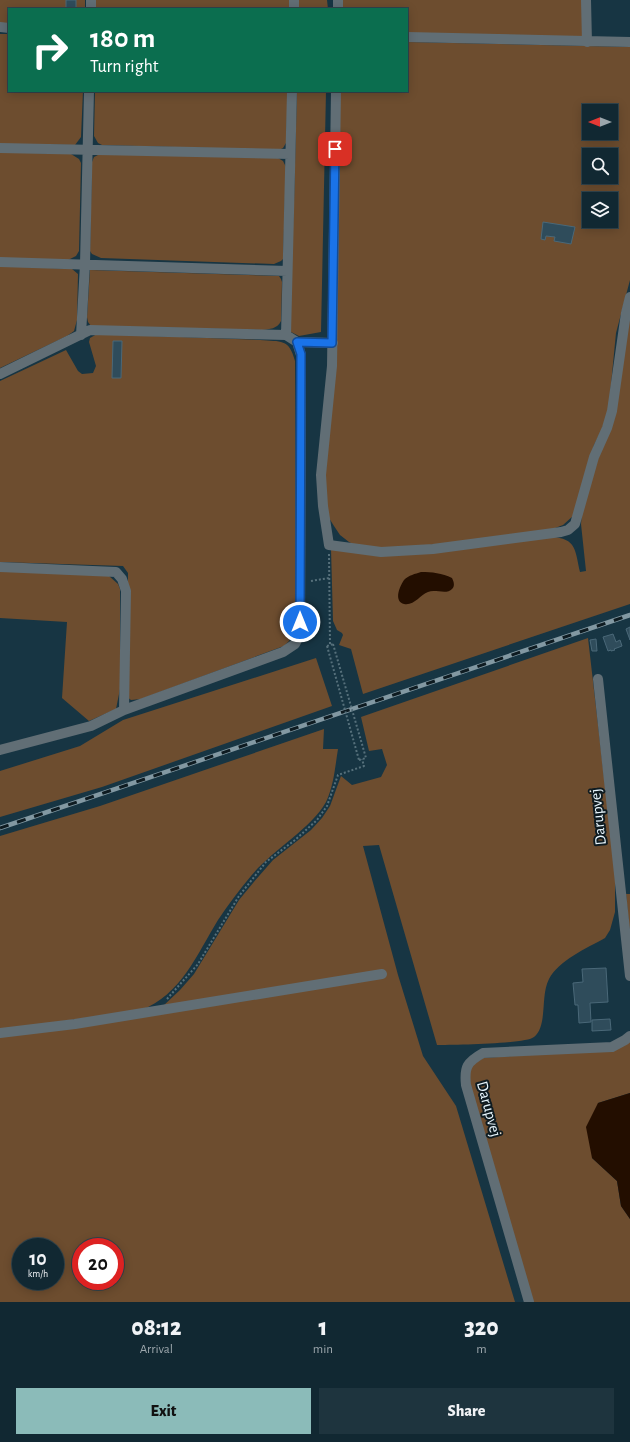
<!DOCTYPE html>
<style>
:root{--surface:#112832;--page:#1e343e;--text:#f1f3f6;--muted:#9ca6ac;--line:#30444d;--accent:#8bbbb9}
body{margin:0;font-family:"Alegreya Sans",sans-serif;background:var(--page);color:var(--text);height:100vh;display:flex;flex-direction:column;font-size:15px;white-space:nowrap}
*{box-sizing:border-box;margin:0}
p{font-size:13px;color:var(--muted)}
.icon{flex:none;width:22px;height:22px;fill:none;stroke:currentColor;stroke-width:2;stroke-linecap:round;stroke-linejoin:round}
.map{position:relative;height:1302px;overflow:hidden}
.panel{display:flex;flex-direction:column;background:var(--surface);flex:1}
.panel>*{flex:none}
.banner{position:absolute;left:8px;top:8px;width:400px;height:84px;border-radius:0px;box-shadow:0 2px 10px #0003,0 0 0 1px var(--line);background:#0b6e4f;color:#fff;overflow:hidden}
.needle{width:26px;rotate:270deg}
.buttons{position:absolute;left:582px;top:104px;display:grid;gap:8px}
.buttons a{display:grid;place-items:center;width:36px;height:36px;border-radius:0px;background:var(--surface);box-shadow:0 2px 10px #0003,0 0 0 1px var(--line);font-size:20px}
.speed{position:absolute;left:12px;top:1238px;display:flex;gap:8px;font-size:20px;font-weight:700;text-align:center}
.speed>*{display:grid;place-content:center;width:52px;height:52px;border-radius:50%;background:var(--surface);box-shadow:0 2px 10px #0003,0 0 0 1px var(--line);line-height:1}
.speed small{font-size:10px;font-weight:400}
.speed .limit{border:6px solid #d22;background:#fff;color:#111}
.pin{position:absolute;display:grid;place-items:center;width:34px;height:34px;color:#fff;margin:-17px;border-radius:8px;box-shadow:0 2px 6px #0006}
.me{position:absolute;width:44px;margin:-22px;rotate:0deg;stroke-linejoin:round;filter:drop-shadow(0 0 3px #0008)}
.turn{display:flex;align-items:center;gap:14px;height:84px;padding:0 16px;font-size:18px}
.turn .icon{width:52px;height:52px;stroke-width:2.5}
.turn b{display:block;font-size:28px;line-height:34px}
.eta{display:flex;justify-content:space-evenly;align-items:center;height:68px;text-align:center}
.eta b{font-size:24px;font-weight:800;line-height:28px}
.button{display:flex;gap:8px;margin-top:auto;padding:8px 16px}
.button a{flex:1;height:46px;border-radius:0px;background:var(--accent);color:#111;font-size:16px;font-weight:800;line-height:46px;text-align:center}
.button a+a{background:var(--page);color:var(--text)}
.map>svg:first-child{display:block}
.green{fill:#6d4d2f;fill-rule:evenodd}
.water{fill:#230e00}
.building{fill:#2f4c5b;stroke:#4a6878}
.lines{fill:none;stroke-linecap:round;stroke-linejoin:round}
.path{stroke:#56707b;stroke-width:2;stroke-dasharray:2 2;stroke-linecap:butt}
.minor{stroke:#616e75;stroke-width:10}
.rail-casing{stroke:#8298a2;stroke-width:4.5}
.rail{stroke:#0e1b21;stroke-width:3;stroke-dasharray:9;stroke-linecap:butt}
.path-bridge{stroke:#56707b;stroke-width:2;stroke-dasharray:2 2;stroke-linecap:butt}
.route-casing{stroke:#114b97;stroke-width:10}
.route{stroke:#1a73e8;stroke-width:7}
.labels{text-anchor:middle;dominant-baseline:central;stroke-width:4;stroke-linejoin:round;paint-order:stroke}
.street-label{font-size:16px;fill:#e8f6fd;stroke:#0e1b21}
</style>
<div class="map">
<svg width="630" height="1302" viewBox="0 0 630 1302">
<rect width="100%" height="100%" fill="#173543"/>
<path class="green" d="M0,0H85V9H9V23H0Z
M96,0H289V9H96Z
M298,0H327L328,9H298Z
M342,0H583V37L407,35V9H342Z
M0,34H9V91H83L81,137L75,145L0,144Z
M407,42L630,47V280L616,333L609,405L605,423L594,445L573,516L563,525L550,530L422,546L381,548L357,546L349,542L340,535L334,526L329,518L325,497L340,91H407ZM589,111H611V133H589ZM589,155H611V177H589ZM589,199H611V221H589Z
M95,91H288L286,143L283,148L279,150L102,145L98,143L94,136Z
M297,91H326L321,332L299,336L291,332L289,316L294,202Z
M0,152L71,154L79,159L81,163L79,251L76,256L68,260L0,258Z
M100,154L278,158L283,161L286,167L283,259L281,261L274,264L101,258L92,254L90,251L92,162L94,157Z
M0,266L72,269L78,274L77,320L74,331L67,336L0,368Z
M90,270L279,276L281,279L282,282L281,321C277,329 270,329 262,330L91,326L88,322L87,317Z
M630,315V604L363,694L351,649L339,645L343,635L342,633L337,630L333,621L331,549L378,556L551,537C577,538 575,551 580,572L586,571L581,524L582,512L590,478L614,420Z
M97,334L260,340C281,342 289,338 295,361V580L297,620L293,634L289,641L284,646L141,699L131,700L127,697L126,690L128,580V573L123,566L0,562V381L66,350L78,371L82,374L93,373L96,366L89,342L90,338Z
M0,570L109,576L118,584L120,589V689L116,709L89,721L62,698L67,622L0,618Z
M588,638L615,872V912L610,930L605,938C587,948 558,961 549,979C540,996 548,1026 534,1037C526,1044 452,1045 437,1045L379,845L363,846L398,975L423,1056L456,1106L515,1302H0V1036L162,1007L180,990L194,974L239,900L253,883L273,860L311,830L322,818L330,806L341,776L352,785L381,777L387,765L382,749L369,751L361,717ZM21,1247H55V1281H21ZM81,1247H115V1281H81Z
M316,658L332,706L102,787L0,817V771L80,746L123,720Z
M324,729L323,749H338C335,767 334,785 326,802C311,829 271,851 251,876C239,890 228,905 218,920C197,954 181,995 141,1010L0,1030V836L100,806Z
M626,894H630V936Z
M630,1042V1093L598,1103L592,1158L617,1181L621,1206L630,1219V1302H531L466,1085L472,1065L483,1058L544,1054Z"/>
<path class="water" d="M421,572C432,572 442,573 452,578C454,582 455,586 452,589C447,595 435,589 428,592C420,595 414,606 404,604C393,601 400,586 404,580C409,575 415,574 421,572Z
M630,1093V1219L621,1206L617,1181L592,1158L586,1127L598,1103Z"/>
<path class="building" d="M66,0H76V9H66Z
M543,222L575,227L571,244L554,241L555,237L546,236L545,240L541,239Z
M113,341H122L121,378H112Z
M630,627V640L626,629Z
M613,634L616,642L620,640L622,646L614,649L615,650L611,651V650L608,651L603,637Z
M596,639L597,651H592L590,640Z
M606,968L608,1002L590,1003L591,1022L579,1023L578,1005H575L573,983L583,982L582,969Z
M610,1019L611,1030L592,1031V1020Z"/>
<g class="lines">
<path class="path" d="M329,554L330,645
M311,581L329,578
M327,646L333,644
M359,760L366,758
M167,999L198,964L239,896L266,862L295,840L317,820L327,806L338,775L364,766L362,759"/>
<path class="minor" d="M586,0L587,42
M91,9V0
M294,9V0
M338,9V0
M0,27L9,28
M407,37L630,42
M336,91L332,366L321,475L323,506L329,545L381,552L433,549L561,532L568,530L575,524L594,457L607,428L612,411L626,313L630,297
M0,148L290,154
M0,262L287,271
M81,335L85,264L89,91
M286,335L292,91
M297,342L333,343
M0,374L90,330L286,335L297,342L301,355L300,634L295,644L283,652L124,710L91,726L0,750
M0,567L116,572L122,579L126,591L124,710
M598,679L630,976
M0,1033L75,1024L382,974
M529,1302L466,1085C464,1067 467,1062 483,1053L612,1047L625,1040L630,1036"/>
<defs>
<path id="rail" d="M0,828L630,615"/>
</defs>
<use href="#rail" class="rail-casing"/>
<use href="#rail" class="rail"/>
<path class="path-bridge" d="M333,644L366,758
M327,646L359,760"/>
</g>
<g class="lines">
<defs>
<path id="route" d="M300,622L301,354L297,342L332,343L335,149"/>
</defs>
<use href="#route" class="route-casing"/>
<use href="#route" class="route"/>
</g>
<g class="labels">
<g class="street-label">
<text transform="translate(598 817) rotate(-96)">Darupvej</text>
<text transform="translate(489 1109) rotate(75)">Darupvej</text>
</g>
</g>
</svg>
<div class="buttons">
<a><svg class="needle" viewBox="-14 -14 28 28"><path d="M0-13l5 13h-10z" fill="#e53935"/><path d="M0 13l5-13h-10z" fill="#9ca6ac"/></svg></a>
<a><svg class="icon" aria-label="search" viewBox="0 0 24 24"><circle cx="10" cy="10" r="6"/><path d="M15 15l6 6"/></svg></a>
<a><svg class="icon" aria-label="layers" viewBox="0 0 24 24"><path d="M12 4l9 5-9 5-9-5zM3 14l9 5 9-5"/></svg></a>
</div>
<div class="speed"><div>10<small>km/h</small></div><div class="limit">20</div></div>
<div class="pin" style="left:335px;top:149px;background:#d93025"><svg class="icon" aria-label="arrive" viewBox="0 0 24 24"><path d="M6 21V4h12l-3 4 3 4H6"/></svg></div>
<svg class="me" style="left:300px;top:622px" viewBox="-20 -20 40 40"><circle r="17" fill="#1a73e8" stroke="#fff" stroke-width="3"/><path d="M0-11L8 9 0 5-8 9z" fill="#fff"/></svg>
<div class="banner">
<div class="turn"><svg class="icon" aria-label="right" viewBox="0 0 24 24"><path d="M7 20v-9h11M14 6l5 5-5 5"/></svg><div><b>180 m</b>Turn right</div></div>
</div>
</div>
<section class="panel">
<div class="eta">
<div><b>08:12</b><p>Arrival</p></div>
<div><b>1</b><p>min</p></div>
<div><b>320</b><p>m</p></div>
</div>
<div class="button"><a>Exit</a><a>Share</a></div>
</section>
